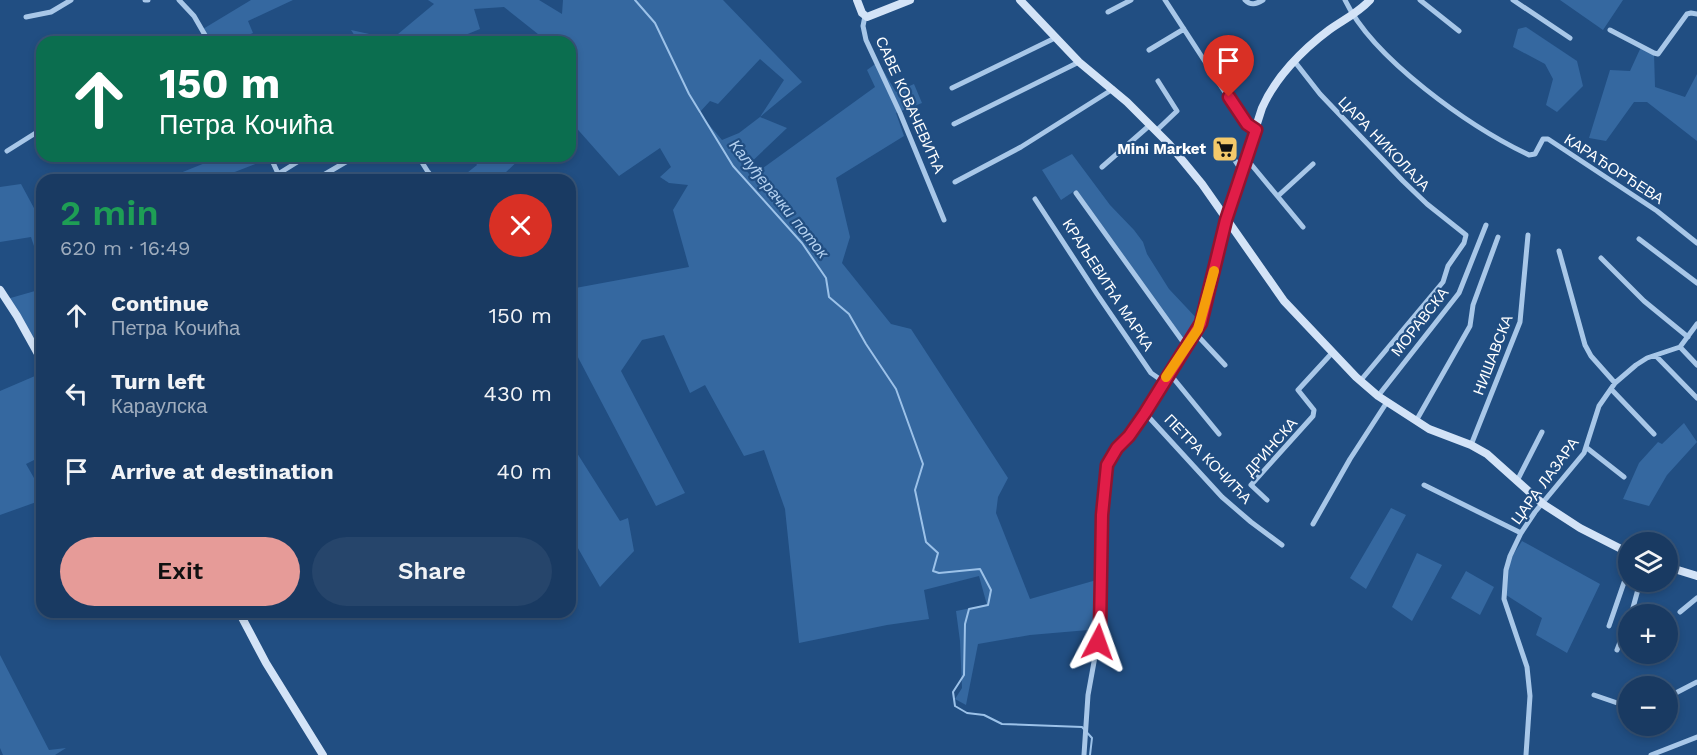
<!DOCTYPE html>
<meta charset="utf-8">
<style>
:root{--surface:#193a62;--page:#26456b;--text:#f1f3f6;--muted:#9fadbe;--line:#375477;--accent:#e69b98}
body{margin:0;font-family:"Work Sans",sans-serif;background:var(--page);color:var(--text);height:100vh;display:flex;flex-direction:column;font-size:22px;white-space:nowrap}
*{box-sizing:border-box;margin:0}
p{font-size:20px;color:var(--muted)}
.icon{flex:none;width:33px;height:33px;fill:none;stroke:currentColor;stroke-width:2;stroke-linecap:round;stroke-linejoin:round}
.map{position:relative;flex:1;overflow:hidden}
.drawer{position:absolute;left:36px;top:174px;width:540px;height:444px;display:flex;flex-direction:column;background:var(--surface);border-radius:18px;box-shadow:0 3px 9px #0003,0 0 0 2px var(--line)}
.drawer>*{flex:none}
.top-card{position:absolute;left:36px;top:36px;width:540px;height:126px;border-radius:18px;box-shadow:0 3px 9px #0003,0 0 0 2px var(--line);background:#0b6e4f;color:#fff;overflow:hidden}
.tools{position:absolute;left:1618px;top:532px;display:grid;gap:12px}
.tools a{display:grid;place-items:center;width:60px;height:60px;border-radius:50%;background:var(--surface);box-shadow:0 3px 9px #0003,0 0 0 2px var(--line);font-size:30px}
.pin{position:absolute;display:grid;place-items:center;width:51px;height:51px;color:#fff;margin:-62px -26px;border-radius:50% 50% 50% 0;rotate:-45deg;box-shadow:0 0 6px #0007}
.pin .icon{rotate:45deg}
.me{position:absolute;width:66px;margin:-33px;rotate:4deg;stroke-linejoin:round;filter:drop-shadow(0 0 4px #0008)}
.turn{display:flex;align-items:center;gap:21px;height:126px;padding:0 24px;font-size:27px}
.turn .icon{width:78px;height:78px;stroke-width:2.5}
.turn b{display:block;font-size:42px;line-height:51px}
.round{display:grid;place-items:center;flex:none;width:63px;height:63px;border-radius:32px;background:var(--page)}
.head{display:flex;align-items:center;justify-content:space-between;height:102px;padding:0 24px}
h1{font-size:36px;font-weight:600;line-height:45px;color:#1e9e55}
.action{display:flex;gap:12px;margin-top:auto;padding:12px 24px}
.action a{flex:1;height:69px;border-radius:36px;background:var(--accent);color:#111;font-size:24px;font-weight:600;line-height:69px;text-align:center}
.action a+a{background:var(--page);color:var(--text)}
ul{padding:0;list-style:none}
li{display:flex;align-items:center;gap:18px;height:78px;padding:0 24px}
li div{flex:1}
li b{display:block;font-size:22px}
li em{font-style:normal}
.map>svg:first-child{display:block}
.green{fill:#3568a0;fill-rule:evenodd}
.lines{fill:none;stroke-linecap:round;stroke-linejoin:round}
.stream{stroke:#9cc2e9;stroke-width:2}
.street{stroke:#a8c7e8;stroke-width:5}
.secondary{stroke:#d3e3f7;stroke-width:8}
.route-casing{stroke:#92132f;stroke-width:15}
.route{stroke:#e11d48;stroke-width:10}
.slow{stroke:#f59e0b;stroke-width:10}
.labels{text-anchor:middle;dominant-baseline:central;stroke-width:4.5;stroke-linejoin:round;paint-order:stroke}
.street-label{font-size:15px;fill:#fff;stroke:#214e82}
.poi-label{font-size:15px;font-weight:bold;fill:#fff;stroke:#214e82;text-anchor:end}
.water-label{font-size:16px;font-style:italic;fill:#b4d1f0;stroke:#214e82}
</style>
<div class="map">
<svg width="1697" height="755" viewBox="0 0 1697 755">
<rect width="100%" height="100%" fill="#214e82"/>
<path class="green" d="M251,0H293L248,21L253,33L230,42H209L203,29Z
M428,0H539L562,14L563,0H723L802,82L760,117L787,128L744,169L752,176L875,87L867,70L878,62L896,92L914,84L922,103L896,113L904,136L836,178L850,237L842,263L891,324L911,329L1008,478L998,497L996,513L1030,599L1100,579V629L1030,635L978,644L966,705L955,699L962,688L960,641L956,611L987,605L979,576L924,590L929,619L887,625L799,643L785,509L764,450L744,456L705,385L690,393L664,335L642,340L621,371L685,493L656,506L570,342V289L689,267L673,210L688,185L669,183L660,177L671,167L660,148L619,176L572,123L570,125V42H545L543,38L504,7L474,9L480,29L448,42H359L351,30L392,39L434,4ZM760,59L784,80L760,117L739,133L722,140L699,113L710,101L718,104Z
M1560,0H1623L1603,30Z
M1526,27L1577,61L1583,86L1557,112L1546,105L1553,79L1545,64L1513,47L1518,29Z
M1641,47L1654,53L1655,87L1685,97L1697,74V141L1647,102H1634L1606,141L1589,138L1610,70L1630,71Z
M1072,154L1110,205L1134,230L1143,242L1147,254L1169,289L1201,323L1186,346L1076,190L1061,200L1042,170Z
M210,156H270L271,158L214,180H163L205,163Z
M471,156H523L505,173L512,180H458L477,165Z
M21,184L42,223V263L40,264L31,237L0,242V187Z
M42,289V328L31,342L7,299Z
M42,373V456L26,464L42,492V500L0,515V391Z
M1684,423L1697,442L1667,475L1649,506L1623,499L1639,463L1658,442L1662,444Z
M570,442L620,521L628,518L634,551L600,587L570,534Z
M1391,508L1406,515L1366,589L1350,578Z
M1522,541L1600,584L1567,653L1536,635L1542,618L1503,593L1507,564Z
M1417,553L1442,565L1412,621L1392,607Z
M1466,571L1494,587L1480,615L1451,598Z
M0,655L49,750L66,748L55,755H3L0,748Z"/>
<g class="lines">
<path class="stream" d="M635,0L655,23L689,94L733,166L802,243L826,278L829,297L849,314L866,344L896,389L923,464L915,490L926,542L938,553L933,571L939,573L980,569L991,590L988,605L969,609L965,624L964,675L953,692L955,706L967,713L984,715L1002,724L1082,727L1092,738L1090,755"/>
<path class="street" d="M145,0H148
M179,0L194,16L209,42
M1165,0L1239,114L1250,127L1256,130
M1245,0C1251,6 1256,4 1263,0
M1345,0C1373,59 1470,127 1529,155L1535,154L1543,139H1548L1657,211L1697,243
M1420,0L1459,31
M1513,0L1570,38
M1108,12L1131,0
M865,16L863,26L866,40L900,113L944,220
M26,17L51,12L71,0
M1610,30L1654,53L1658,54L1687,14L1691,13L1697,14
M334,42L344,38L356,42
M1149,50L1184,29
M1295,62L1320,94L1403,181L1427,204L1466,235L1464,243L1448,266L1443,282L1361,380
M952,88L1055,38
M954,124L1079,62
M1156,131L1177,111L1158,81
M1226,147L1238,165L1243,168
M7,151L42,129
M270,156L281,180
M418,156L433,180
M1246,160L1250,163L1303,227
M1102,167L1150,125
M278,174L307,156
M315,180L356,156
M418,180L429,173
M955,182L1021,147L1113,89
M1076,193L1186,346
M1278,196L1313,164
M1035,199L1097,294L1151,373L1164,382
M1639,239L1697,283
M1559,251L1585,345L1591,356L1615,383
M1601,258L1644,301L1688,337
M1196,334L1225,365
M1680,347L1697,365
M1656,356L1697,398
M1169,373L1219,434
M1611,389L1654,434
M1378,396L1459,293L1486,225
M1145,413L1222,497L1251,522L1282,545
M1416,421L1470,326L1473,305L1498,237
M1471,445L1520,322L1528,235
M1587,448L1624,477
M1517,481L1542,432
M1424,485L1521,533
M1267,500L1251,485L1313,416L1314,410L1298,390L1332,353
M1313,524L1350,459L1387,402
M1680,612L1697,598
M1631,615L1640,582
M1609,626L1629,568
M1617,650L1629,619
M1594,695L1629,707
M1668,697L1697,682
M1084,755L1088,695L1100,629L1102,515L1107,465L1117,448L1129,436L1145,413L1186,346L1196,334L1204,310L1226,220
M1526,755L1530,696L1527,667L1504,599L1506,570L1510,556L1521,533L1535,512L1584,453L1599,406L1615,383L1636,365L1647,358L1680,347L1697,324
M1651,755L1697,737"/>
<path class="secondary" d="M857,0L862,13L867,17L910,0
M1020,0L1079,62L1127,102L1169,144L1202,184L1284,301L1356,377L1378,396L1429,429L1471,445L1487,454L1543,504L1580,528L1629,553
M1226,220L1262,108C1275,78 1302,50 1329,30C1343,20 1358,13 1370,0
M0,290L17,316L42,361
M1668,567L1697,576
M239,612L266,663L323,755"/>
</g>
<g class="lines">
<defs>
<path id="route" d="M1098,642L1100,629L1102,515L1107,465L1117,448L1129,436L1145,413L1201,323L1226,220L1256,130L1247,124L1229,97"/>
</defs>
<use href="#route" class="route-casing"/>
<use href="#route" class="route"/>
<path class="slow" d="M1166,377L1198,329L1214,271"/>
</g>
<defs>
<symbol id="supermarket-square" viewBox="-11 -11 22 22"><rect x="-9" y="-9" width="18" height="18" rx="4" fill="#f4c96a" stroke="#214e82"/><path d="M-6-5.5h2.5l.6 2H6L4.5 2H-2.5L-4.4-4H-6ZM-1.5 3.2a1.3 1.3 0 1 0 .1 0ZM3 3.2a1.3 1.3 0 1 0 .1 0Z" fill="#111"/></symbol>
</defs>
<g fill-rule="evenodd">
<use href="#supermarket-square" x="1210" y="134" width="30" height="30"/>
</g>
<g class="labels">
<g class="street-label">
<text transform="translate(910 105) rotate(66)">САВЕ КОВАЧЕВИЋА</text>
<text transform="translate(1384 144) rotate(46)">ЦАРА НИКОЛАЈА</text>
<text transform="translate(1614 169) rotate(33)">КАРАЂОРЂЕВА</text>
<text transform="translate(1108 285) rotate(57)">КРАЉЕВИЋА МАРКА</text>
<text transform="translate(1420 322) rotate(-52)">МОРАВСКА</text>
<text transform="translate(1493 355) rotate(-69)">НИШАВСКА</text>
<text transform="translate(1271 447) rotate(-49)">ДРИНСКА</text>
<text transform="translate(1208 459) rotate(46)">ПЕТРА КОЧИЋА</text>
<text transform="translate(1545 481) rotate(-54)">ЦАРА ЛАЗАРА</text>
</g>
<g class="poi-label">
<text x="1206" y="149">Mini Market</text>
</g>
<g class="water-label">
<text transform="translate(779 199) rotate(51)">Калуђерачки поток</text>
</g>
</g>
</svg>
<div class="tools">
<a><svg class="icon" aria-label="layers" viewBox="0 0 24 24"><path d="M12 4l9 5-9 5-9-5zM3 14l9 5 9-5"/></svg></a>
<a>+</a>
<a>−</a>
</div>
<div class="pin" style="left:1229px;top:97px;background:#d93025"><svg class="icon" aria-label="arrive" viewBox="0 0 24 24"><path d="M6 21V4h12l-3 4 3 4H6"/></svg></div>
<svg class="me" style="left:1098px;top:642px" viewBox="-20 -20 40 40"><path d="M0-17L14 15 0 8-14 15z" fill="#e11d48" stroke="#fff" stroke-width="4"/></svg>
<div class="top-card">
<div class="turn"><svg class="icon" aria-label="ahead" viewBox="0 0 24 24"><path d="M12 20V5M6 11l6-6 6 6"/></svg><div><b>150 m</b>Петра Кочића</div></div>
</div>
<section class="drawer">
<div class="head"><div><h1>2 min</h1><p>620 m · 16:49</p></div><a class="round" style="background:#d93025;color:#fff"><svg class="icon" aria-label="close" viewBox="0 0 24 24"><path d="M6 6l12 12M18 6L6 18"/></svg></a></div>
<ul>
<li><svg class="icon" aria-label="ahead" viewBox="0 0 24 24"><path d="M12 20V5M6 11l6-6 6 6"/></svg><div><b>Continue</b><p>Петра Кочића</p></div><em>150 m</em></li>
<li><svg class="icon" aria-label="left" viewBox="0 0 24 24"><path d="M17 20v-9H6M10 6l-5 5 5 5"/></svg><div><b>Turn left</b><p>Караулска</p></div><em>430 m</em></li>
<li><svg class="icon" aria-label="arrive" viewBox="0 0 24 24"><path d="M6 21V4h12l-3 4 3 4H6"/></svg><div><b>Arrive at destination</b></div><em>40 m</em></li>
</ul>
<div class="action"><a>Exit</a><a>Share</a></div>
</section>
</div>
